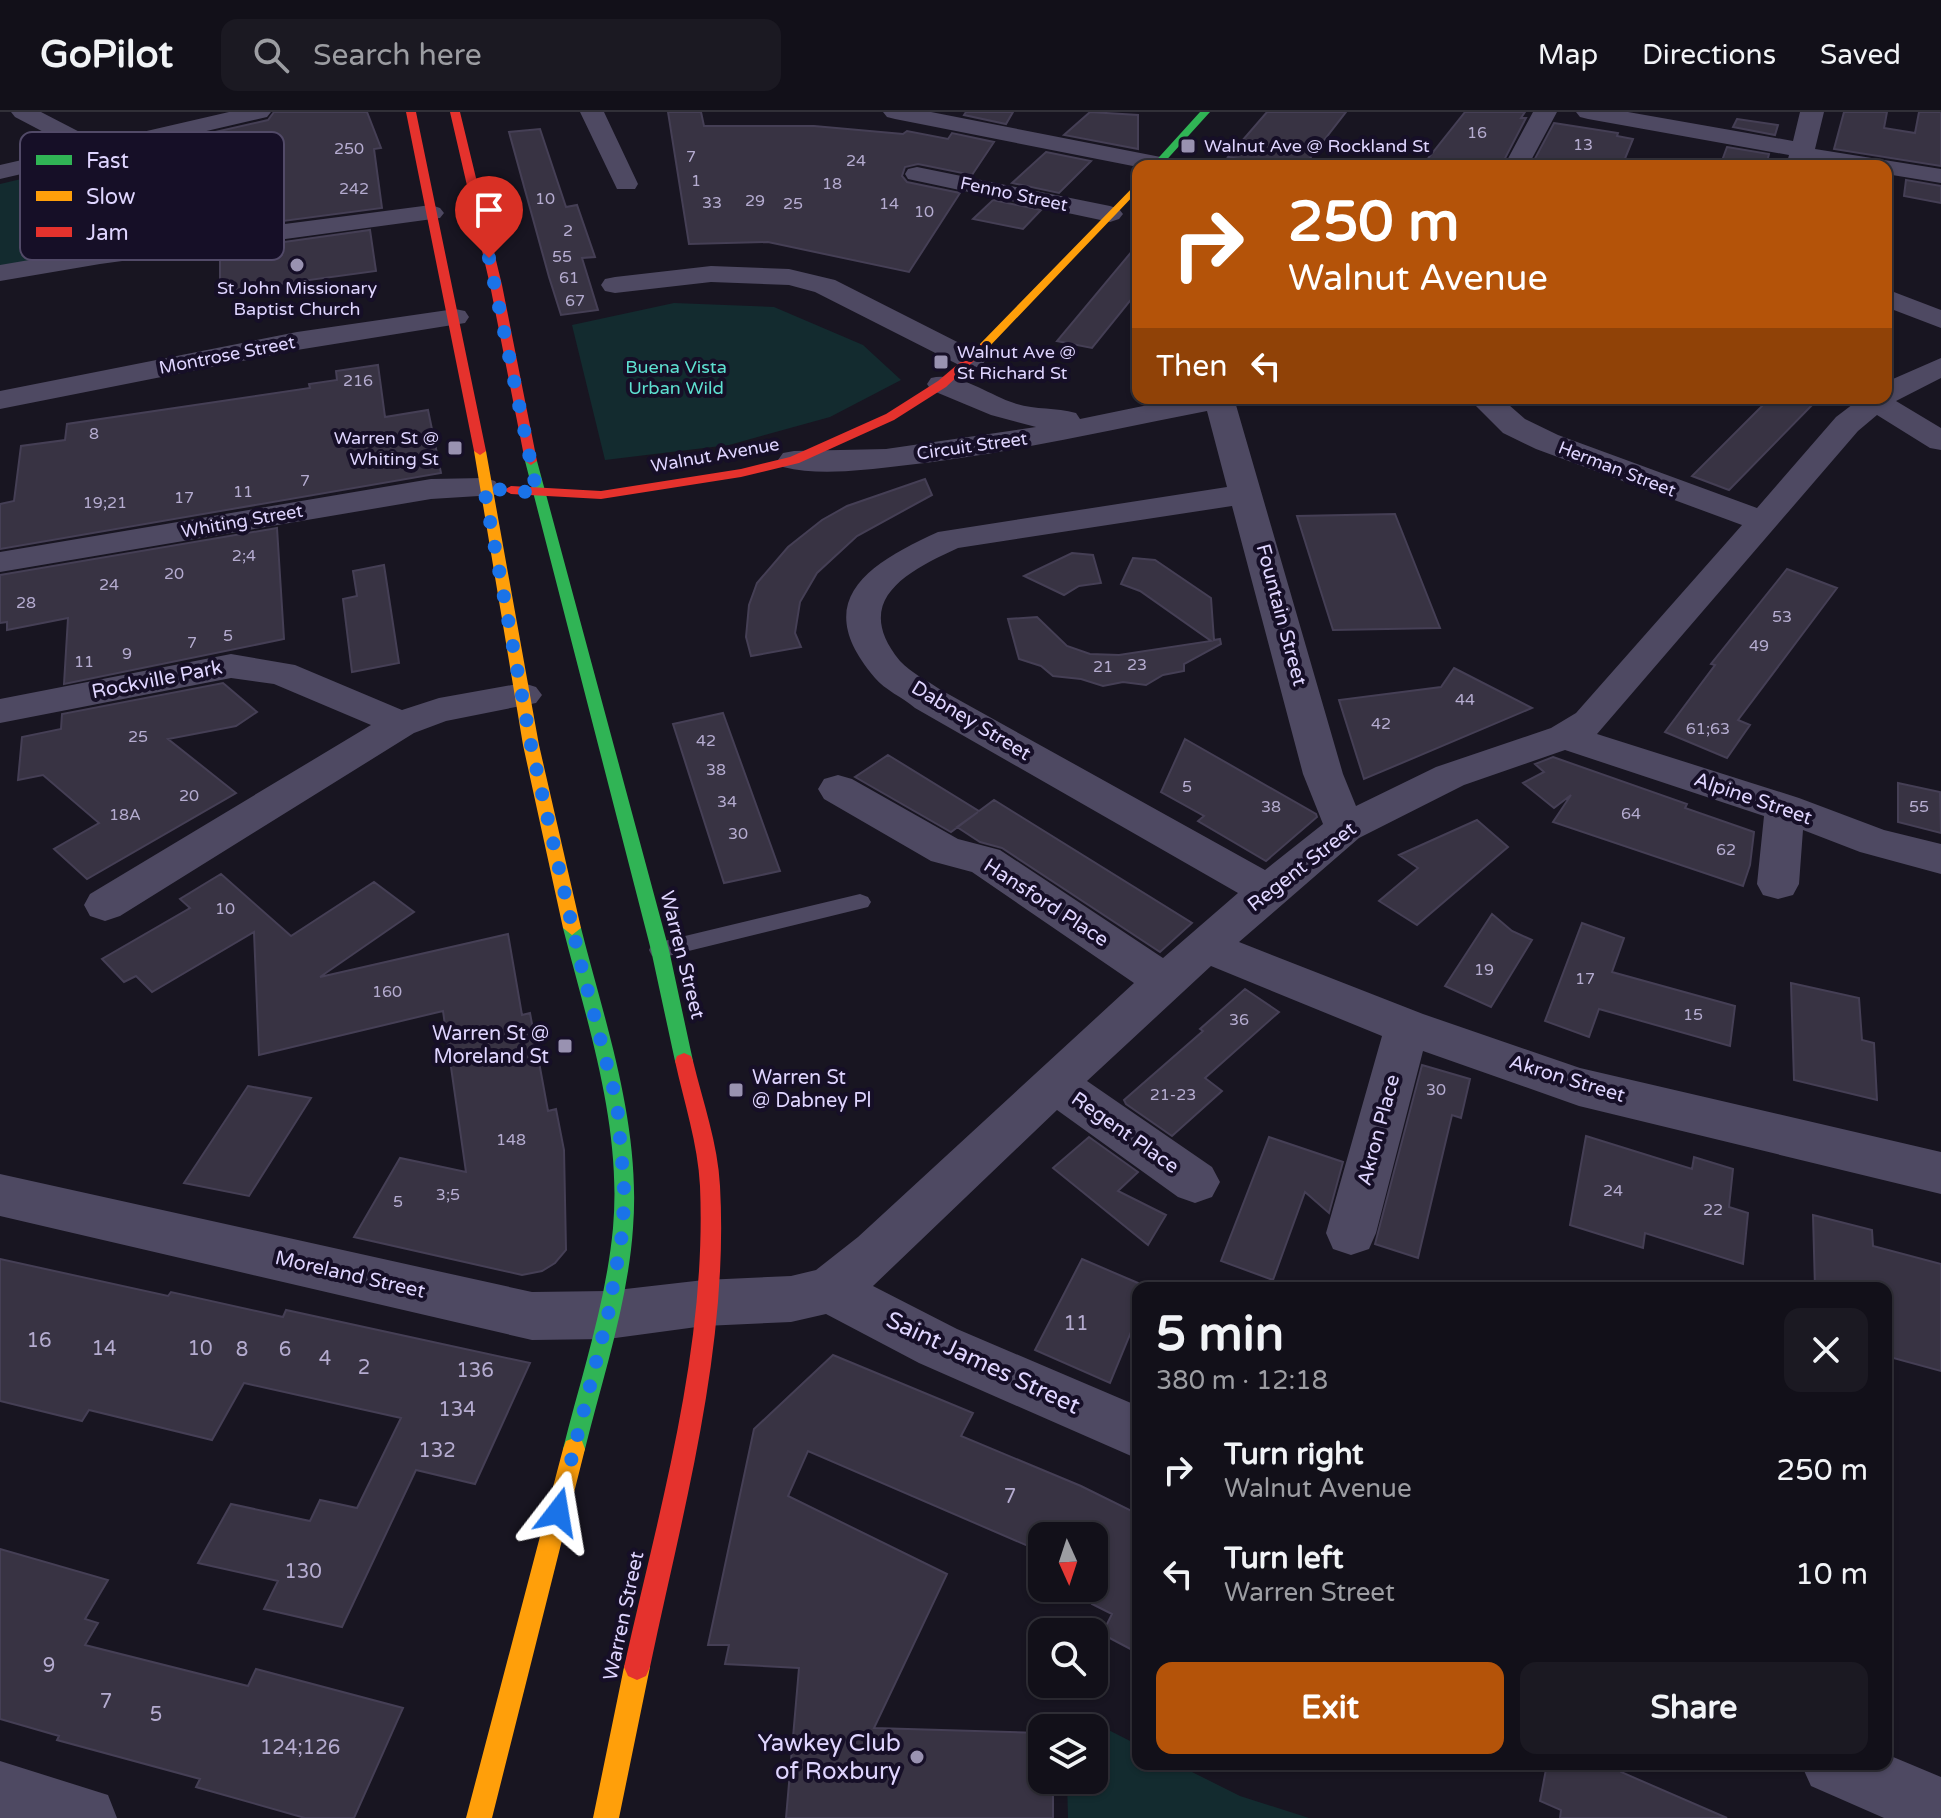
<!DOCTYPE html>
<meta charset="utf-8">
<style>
:root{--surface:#121019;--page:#1b1922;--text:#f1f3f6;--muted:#9c9da2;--line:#313038;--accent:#b45309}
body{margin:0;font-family:"Varela Round",sans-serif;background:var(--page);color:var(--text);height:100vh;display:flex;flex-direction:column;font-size:30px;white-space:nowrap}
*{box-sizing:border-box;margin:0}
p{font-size:26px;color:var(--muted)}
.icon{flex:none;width:44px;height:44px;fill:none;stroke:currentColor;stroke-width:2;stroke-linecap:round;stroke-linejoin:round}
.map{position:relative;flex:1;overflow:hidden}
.drawer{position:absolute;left:1132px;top:1170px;width:760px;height:488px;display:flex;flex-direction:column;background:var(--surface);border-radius:16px;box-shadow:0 2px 6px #0004,0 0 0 2px var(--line)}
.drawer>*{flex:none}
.hud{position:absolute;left:1132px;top:48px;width:760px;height:244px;border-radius:16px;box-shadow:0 2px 6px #0004,0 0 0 2px var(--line);background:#b45309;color:#fff;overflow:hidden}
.needle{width:52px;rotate:177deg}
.buttons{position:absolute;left:1028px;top:1410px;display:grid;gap:16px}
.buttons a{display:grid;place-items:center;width:80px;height:80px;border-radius:16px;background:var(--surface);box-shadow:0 2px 6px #0004,0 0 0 2px var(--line);font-size:40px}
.pin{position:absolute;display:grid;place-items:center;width:68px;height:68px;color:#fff;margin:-82px -34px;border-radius:50% 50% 50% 0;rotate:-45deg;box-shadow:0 0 8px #0007}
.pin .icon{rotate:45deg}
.me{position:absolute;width:88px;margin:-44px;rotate:14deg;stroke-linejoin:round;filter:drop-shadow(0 0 6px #0008)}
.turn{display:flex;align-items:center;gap:28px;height:168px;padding:0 24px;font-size:36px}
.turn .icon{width:104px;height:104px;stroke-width:2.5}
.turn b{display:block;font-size:56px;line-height:68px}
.then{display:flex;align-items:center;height:76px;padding:0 24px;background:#0003;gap:16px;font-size:30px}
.round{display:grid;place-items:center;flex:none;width:84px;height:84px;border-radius:16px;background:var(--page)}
.headline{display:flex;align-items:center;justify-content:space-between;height:136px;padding:0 24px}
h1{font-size:48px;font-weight:800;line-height:60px}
.action{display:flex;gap:16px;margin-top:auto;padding:16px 24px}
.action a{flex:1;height:92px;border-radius:16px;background:var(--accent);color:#fff;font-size:32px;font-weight:800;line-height:92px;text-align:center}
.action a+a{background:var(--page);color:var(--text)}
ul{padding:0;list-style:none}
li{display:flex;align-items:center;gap:24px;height:104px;padding:0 24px}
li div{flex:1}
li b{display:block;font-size:30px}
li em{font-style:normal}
header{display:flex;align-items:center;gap:48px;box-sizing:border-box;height:112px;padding:0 40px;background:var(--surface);border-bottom:2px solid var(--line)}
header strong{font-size:38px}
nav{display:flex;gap:44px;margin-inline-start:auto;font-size:28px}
.search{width:560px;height:72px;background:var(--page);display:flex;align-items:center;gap:20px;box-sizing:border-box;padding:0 28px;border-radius:16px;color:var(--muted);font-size:30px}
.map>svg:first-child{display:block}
.green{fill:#132b2f}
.building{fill:#383343;stroke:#453f55;stroke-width:2}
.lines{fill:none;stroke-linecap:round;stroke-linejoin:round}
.lane{fill:#4e4962;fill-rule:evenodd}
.street{fill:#4e4962;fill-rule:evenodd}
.fast{fill:#30b455;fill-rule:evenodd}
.slow{fill:#ff9f0a;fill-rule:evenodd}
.jam{fill:#e5322d;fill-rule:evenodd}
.route{stroke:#1a73e8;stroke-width:14;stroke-dasharray:0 25.2}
.poi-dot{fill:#9992b1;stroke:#160f27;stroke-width:3}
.labels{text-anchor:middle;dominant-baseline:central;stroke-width:8;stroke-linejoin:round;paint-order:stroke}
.number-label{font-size:16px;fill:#b5acd0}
.far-poi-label{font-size:18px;fill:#dfd5ff;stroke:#160f27;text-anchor:start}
.far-street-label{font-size:18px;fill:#dfd5ff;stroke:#160f27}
.far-park-label{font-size:18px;fill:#5ee1d1;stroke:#160f27}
.street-label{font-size:20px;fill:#dfd5ff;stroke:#160f27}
.poi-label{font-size:20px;fill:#dfd5ff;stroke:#160f27;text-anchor:end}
.near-number-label{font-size:20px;fill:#b5acd0}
.near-street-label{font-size:24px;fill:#dfd5ff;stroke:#160f27}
.near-poi-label{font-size:24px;fill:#dfd5ff;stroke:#160f27;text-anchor:end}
.key{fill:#160f27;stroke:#524a68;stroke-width:2}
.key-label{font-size:22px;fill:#dfd5ff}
</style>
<header>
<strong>GoPilot</strong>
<div class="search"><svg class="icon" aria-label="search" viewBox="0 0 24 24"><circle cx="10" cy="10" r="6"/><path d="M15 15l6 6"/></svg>Search here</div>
<nav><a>Map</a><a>Directions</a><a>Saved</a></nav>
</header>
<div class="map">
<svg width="1941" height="1706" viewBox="0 0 1941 1706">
<rect width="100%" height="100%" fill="#181521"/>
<path class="green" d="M34,64L109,102L110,138L0,156V72Z
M674,191L774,195L863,233L901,268L830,305L729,333L605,348L572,213Z
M1073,1600L1138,1633V1652H1176L1240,1684L1309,1706H1068L1067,1668H1094V1616H1069Z"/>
<path class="building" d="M274,0H367L381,36L374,37L382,96L221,117V104L229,103L215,20L268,8Z
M668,0H701L704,14H814L903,22L907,19L948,27L952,21L994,30L972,63L918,52L905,55L902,64L907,70L960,81L909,160L768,130L689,132Z
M966,0H1013L1006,12L964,3Z
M1090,0L1138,3V37L1064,23Z
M1267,0H1346L1304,54H1279L1228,45Z
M1465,0H1525L1521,6H1526L1501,54H1422Z
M1844,0H1887L1884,16L1915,21L1919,0H1941V54L1834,37Z
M1737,7L1778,13L1775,23L1733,15Z
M1554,11L1618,21L1617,24L1633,27L1622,54H1531Z
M540,17L566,95L577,93L595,145L582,146L598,198L561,203L549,165L509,20Z
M1727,35L1769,42L1766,54H1720Z
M1046,40L1091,49L1059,81L1012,71Z
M1906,68L1941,74V91L1904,84Z
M993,88L1041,98L1023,117L973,107Z
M370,118L376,159L220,180V139Z
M1138,132V179L1092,236L1057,229Z
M378,253L385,305L428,298L441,361L0,437V392L14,389L21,334L65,328L67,312L310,276L309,272L337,268L336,259Z
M1770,286H1819L1729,378L1692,364Z
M925,367L932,383L857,424L817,461L800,490L795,521L801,535L751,544L746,525L749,493L757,471L788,435L822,408L847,394Z
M1395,402L1440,516L1333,518L1297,404Z
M277,416L284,527L64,572L68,506L7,518V510L0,511V463Z
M1072,441L1093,443L1101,471L1079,474L1064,483L1024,464Z
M1133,446L1155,448L1211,486L1214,528L1220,527L1221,532L1184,552V559L1163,563L1146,573L1123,570L1103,574L1081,567L1053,564L1041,554L1019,547L1008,507L1037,505L1067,534L1090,542L1119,543L1211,529L1140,479L1121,472Z
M384,453L399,551L352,560L343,487L357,484L353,459Z
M1787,457L1837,476L1738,608L1750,613L1727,646L1665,620L1715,553L1711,552Z
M1454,556L1532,596L1364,667L1339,588L1441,575Z
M223,571L257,600L236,614L168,627L236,681L87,767L54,737L99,711L43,663L18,668L22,625L61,617L62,602Z
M723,601L780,759L724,771L673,612Z
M1185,627L1316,702L1317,705L1266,749L1198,709L1204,704L1161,680Z
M888,643L979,699L994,688L1192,811L1160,840L1002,736L980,730L957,715L978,700L951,720L855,665Z
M1553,645L1687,692L1685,696L1754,720L1750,753L1743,774L1553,710L1571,683L1554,696L1523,671L1544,660L1535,652Z
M1898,671L1940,680L1941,721L1898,710Z
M1477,708L1508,735L1417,813L1379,789L1418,756L1399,743Z
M221,762L291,824L374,770L414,800L320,865L508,822L522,903L530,901L548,999L556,997L564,1038L566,1138L555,1151L542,1159L522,1163L354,1125L400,1046L466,1060L443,899L259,943L254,820L152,880L136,864L124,870L102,847L190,796L180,787Z
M1492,802L1512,819L1532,828L1491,895L1445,874Z
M1582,811L1624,826L1612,860L1735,894L1730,934L1599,897L1589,925L1545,909Z
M1791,871L1859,886L1862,928L1874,931L1877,988L1794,968Z
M1245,877L1279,900L1205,966L1222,979L1172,1024L1126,992L1124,988L1203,919L1200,917Z
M1422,953L1470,967L1461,1006L1452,1003L1418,1146L1375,1132Z
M248,974L311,986L249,1084L184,1071Z
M1586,1024L1692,1057L1694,1045L1733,1057L1729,1095L1748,1101L1743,1152L1645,1121L1643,1136L1570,1113Z
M1089,1025L1138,1060L1118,1079L1166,1103L1148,1133L1053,1056Z
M1269,1025L1343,1050L1329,1101L1305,1080L1273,1168L1221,1149Z
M1813,1103L1872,1118L1873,1134L1941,1152V1259L1886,1244V1176H1815Z
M0,1147L168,1184L171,1180L283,1205L286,1198L530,1251L475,1372L416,1358L342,1515L264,1497L278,1469L198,1451L231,1392L310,1409L320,1388L357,1396L401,1306L244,1271L212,1328L89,1298L82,1309L0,1289Z
M1082,1147L1138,1171V1203L1110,1271L1035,1238Z
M833,1243L973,1301L961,1324L1081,1374L1138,1402V1541L1102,1522L1112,1502L1092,1492L1098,1477L1094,1475V1424H1042V1440L808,1339L788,1384L947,1462L874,1616L1042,1621V1668H1053V1706H786L799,1556L725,1552L729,1533H708L754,1317Z
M0,1437L108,1468L85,1507L98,1511L85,1533L248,1574L256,1557L403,1596L354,1706H305L196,1675L200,1667L57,1628L59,1624L0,1607Z
M1547,1652H1622L1621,1660L1727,1706H1560L1561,1698L1540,1689Z"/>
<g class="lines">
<path class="lane" d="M860,782L868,785L871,790L868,795L660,846L652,844L649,838L652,832L660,830Z"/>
<path class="street" d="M11,0H41L99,30L229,0H271L267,5L0,67V53L74,36L15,5Z
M580,0H604L638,72L635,77H617Z
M883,0H931L1171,47L1180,49L1183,54L1138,55L895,7L887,5Z
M1533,0H1557L1528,54H1504Z
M1576,0H1628L1793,29L1800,0H1824L1815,37L1941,57V71L1886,62V54H1832L1811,51L1810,54H1786L1789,43L1588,7L1580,5Z
M917,55L1110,94L1119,97L1123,102L1119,107L1110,110L908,67L905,62L908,57Z
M431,93L440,96L444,101L440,106L100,152L0,169V153L100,136Z
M711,154L789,157L835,168L981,242L986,248L981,254L971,257L961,254L815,180L789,173L711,170L615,181L605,179L601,173L605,167L615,165Z
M1886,177L1941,198V216L1886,195Z
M455,197L465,199L469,205L465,211L297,238L0,297V279L297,220Z
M1941,246V266L1896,289L1941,316V338L1930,336L1877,303L1858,319L1597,622L1799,686L1884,718L1941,732V762L1860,740L1803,718L1799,772L1793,783L1778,787L1763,783L1757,772L1764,704L1565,638L1464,673L1359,726L1239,830L1423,902L1580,956L1941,1040V1082L1579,994L1423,939L1376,1121L1369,1137L1351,1143L1333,1137L1326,1121L1382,924L1211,854L1087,969L1212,1055L1220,1070L1212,1085L1195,1091L1178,1085L1057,998L873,1174L957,1217L1138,1294V1347L919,1251L826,1202L791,1210L704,1214L608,1227L532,1228L0,1104V1062L532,1180L608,1179L704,1168L791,1164L816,1158L858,1125L1134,871L972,760L931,749L824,687L818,677L824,667L838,663L852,667L958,727L1000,738L1163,846L1238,781L915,596C902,585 885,578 875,566C808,488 870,451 938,420L1227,375L1207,299C1104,319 1003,343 899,354C863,358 819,364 783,355L778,348L783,341L794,339L886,337L1036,315L991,303L931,278L927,272L931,266C958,259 989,283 1014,291C1035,298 1055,295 1076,301L1080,307L1182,286H1244L1236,293L1343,662L1356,694L1436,655L1551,616L1576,601L1742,413L1536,337L1503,321L1468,286H1501L1525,307L1558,323L1757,396L1836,305L1857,289L1855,286H1886V270ZM1232,394L1303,662L1323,712L1265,758L941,578C928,569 911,561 900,549C850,488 908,459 958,436Z
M484,366L495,369L500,376L495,383L431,387L0,460V440L431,367Z
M231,542L295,553L402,598L439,586L523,571L536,575L542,583L536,591L446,609L414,621L120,804L105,809L90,804L84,793L90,782L371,613L274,572L231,566L0,611V587Z
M1886,1642L1941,1665V1706H1884L1811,1674L1801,1652H1886Z
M0,1649L108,1683L117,1706H0Z"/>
<path class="fast" d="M1200,0H1210L1161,54H1151Z
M531,345L537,349L669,838L693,949L691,954H677L675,949L651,838L525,349Z
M572,809L581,816C606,914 641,1013 633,1116C628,1190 603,1265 585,1337L582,1345L574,1348L566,1345L563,1337C581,1265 606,1191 613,1116C622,1014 588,914 563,816Z"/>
<path class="slow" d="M1138,70V79L988,236H980V232Z
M480,335L486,339L539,633L581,816L572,823L563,816L523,633L474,339Z
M574,1326L582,1329L585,1337L492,1706H466L563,1337L566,1329Z
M637,1542L646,1546L650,1555L619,1706H593L624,1555L628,1546Z"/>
<path class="jam" d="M406,0H416L486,339L480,343L474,339Z
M450,0H460L502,173L537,349L531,353L525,349L490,173Z
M984,230L990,234L988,236L946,275L894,308L799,351L741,365L601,387L511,382L504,378L511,374L601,379L741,357L790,345L886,302L938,269Z
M684,941L691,944L693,949C703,990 718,1032 720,1074C729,1236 683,1398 650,1555L646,1564L637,1568L628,1564L624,1555C659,1398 707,1237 700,1074C698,1032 684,990 675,949L677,944Z"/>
</g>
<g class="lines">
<path class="route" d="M489,146L537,381L484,376L531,633L580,849L617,991L624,1073L623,1117L608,1203L558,1400"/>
</g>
<g class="poi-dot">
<rect x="1180" y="26" width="16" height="16" rx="4"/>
<circle cx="297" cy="153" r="8"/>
<rect x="933" y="242" width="16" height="16" rx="4"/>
<rect x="447" y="328" width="16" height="16" rx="4"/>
<rect x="557" y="926" width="16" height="16" rx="4"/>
<rect x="728" y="970" width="16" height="16" rx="4"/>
<circle cx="917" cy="1645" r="8"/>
</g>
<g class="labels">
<g class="number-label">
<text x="1477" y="21">16</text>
<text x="1583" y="33">13</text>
<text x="349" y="37">250</text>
<text x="691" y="45">7</text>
<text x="856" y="49">24</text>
<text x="696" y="69">1</text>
<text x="832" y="72">18</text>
<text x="354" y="77">242</text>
<text x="545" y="87">10</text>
<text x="755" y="89">29</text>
<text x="712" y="91">33</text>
<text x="793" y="92">25</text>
<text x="889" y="92">14</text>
<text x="924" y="100">10</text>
<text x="568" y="119">2</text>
<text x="562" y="145">55</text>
<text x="569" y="166">61</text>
<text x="575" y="189">67</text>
<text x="358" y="269">216</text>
<text x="94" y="322">8</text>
<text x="305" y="369">7</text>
<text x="243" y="380">11</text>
<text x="184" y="386">17</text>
<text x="105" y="391">19;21</text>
<text x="244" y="444">2;4</text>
<text x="174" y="462">20</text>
<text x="109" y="473">24</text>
<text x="26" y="491">28</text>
<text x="1782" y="505">53</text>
<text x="228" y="524">5</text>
<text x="192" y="531">7</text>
<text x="1759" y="534">49</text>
<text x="127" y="542">9</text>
<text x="84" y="550">11</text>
<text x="1137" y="553">23</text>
<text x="1103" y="555">21</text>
<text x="1465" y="588">44</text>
<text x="1381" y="612">42</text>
<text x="1708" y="617">61;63</text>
<text x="138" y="625">25</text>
<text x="706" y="629">42</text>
<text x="716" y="658">38</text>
<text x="1187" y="675">5</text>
<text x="189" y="684">20</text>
<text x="727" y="690">34</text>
<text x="1271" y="695">38</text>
<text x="1919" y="695">55</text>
<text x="1631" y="702">64</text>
<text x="125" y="703">18A</text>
<text x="738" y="722">30</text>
<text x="1726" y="738">62</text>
<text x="225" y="797">10</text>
<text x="1484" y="858">19</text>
<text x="1585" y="867">17</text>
<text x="387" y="880">160</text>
<text x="1693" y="903">15</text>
<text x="1239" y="908">36</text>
<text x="1436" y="978">30</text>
<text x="1173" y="983">21-23</text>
<text x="511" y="1028">148</text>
<text x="1613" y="1079">24</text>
<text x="448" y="1083">3;5</text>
<text x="398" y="1090">5</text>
<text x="1713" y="1098">22</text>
</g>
<g class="far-poi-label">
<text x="1204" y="34">Walnut Ave @ Rockland St</text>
<text x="297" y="176" text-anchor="middle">St John Missionary<tspan x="297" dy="21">Baptist Church</tspan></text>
<text x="957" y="240">Walnut Ave @<tspan x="957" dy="21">St Richard St</tspan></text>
<text x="439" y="326" text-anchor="end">Warren St @<tspan x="439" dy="21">Whiting St</tspan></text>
</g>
<g class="far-street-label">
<text transform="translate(1014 82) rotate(12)">Fenno Street</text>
<text transform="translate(227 243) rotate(-11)">Montrose Street</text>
<text transform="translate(972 334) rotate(-8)">Circuit Street</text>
<text transform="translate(715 343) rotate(-10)">Walnut Avenue</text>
<text transform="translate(1617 357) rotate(21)">Herman Street</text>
<text transform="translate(242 409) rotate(-10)">Whiting Street</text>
</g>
<g class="far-park-label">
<text x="676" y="255">Buena Vista<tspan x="676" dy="21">Urban Wild</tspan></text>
</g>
<g class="street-label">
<text transform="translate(1281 503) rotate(75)">Fountain Street</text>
<text transform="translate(157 568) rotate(-11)">Rockville Park</text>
<text transform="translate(971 609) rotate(31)">Dabney Street</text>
<text transform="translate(1753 687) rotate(19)">Alpine Street</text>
<text transform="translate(1302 755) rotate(-38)">Regent Street</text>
<text transform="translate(1046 791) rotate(33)">Hansford Place</text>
<text transform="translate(682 843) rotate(76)">Warren Street</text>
<text transform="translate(1567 967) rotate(17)">Akron Street</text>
<text transform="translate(1379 1018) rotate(-75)">Akron Place</text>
<text transform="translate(1125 1021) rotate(35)">Regent Place</text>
<text transform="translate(350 1163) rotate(13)">Moreland Street</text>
<text transform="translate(624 1504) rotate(-78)">Warren Street</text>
</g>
<g class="poi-label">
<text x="549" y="922">Warren St @<tspan x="549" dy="23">Moreland St</tspan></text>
<text x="752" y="966" text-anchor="start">Warren St<tspan x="752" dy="23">@ Dabney Pl</tspan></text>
</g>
<g class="near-number-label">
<text x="1076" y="1212">11</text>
<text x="39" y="1229">16</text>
<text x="104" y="1237">14</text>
<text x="200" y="1237">10</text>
<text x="242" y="1238">8</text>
<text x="285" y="1238">6</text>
<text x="325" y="1247">4</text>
<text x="364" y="1256">2</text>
<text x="475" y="1259">136</text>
<text x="457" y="1298">134</text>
<text x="437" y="1339">132</text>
<text x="1010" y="1385">7</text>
<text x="303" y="1460">130</text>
<text x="49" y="1554">9</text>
<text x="106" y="1590">7</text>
<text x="156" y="1603">5</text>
<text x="300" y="1636">124;126</text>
</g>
<g class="near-street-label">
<text transform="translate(983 1251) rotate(25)">Saint James Street</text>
</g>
<g class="near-poi-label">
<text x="901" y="1631">Yawkey Club<tspan x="901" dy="28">of Roxbury</tspan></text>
</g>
</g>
<rect x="20" y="20" width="264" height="128" rx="12" class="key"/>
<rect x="36" y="43" width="36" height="10" fill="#30b455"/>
<rect x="36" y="79" width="36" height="10" fill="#ff9f0a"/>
<rect x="36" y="115" width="36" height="10" fill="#e5322d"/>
<g class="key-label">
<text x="86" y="56">Fast</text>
<text x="86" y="92">Slow</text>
<text x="86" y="128">Jam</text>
</g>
</svg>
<div class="buttons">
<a><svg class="needle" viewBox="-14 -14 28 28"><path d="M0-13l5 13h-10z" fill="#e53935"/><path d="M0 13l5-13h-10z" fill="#9c9da2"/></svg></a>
<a><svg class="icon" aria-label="search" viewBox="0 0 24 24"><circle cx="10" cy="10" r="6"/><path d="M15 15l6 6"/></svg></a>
<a><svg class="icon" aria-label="layers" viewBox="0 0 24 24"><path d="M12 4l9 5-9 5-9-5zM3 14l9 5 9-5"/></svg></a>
</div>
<div class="pin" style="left:489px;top:146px;background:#d93025"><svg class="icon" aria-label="arrive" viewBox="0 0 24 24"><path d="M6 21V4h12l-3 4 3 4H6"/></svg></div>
<svg class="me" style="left:558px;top:1400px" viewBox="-20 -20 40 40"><path d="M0-17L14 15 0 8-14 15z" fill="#1a73e8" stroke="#fff" stroke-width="4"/></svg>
<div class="hud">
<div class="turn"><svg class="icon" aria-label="right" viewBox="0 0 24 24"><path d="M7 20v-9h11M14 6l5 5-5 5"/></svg><div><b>250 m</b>Walnut Avenue</div></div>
<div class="then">Then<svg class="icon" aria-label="left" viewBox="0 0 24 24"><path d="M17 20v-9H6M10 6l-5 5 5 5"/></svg></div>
</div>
<section class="drawer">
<div class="headline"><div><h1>5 min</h1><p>380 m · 12:18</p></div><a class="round"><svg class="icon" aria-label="close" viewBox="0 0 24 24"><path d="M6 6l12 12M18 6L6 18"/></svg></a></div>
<ul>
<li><svg class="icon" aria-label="right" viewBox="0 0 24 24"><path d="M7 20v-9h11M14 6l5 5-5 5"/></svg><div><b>Turn right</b><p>Walnut Avenue</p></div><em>250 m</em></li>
<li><svg class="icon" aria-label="left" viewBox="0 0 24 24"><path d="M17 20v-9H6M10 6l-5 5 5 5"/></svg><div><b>Turn left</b><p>Warren Street</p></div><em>10 m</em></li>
</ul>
<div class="action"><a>Exit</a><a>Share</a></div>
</section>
</div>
